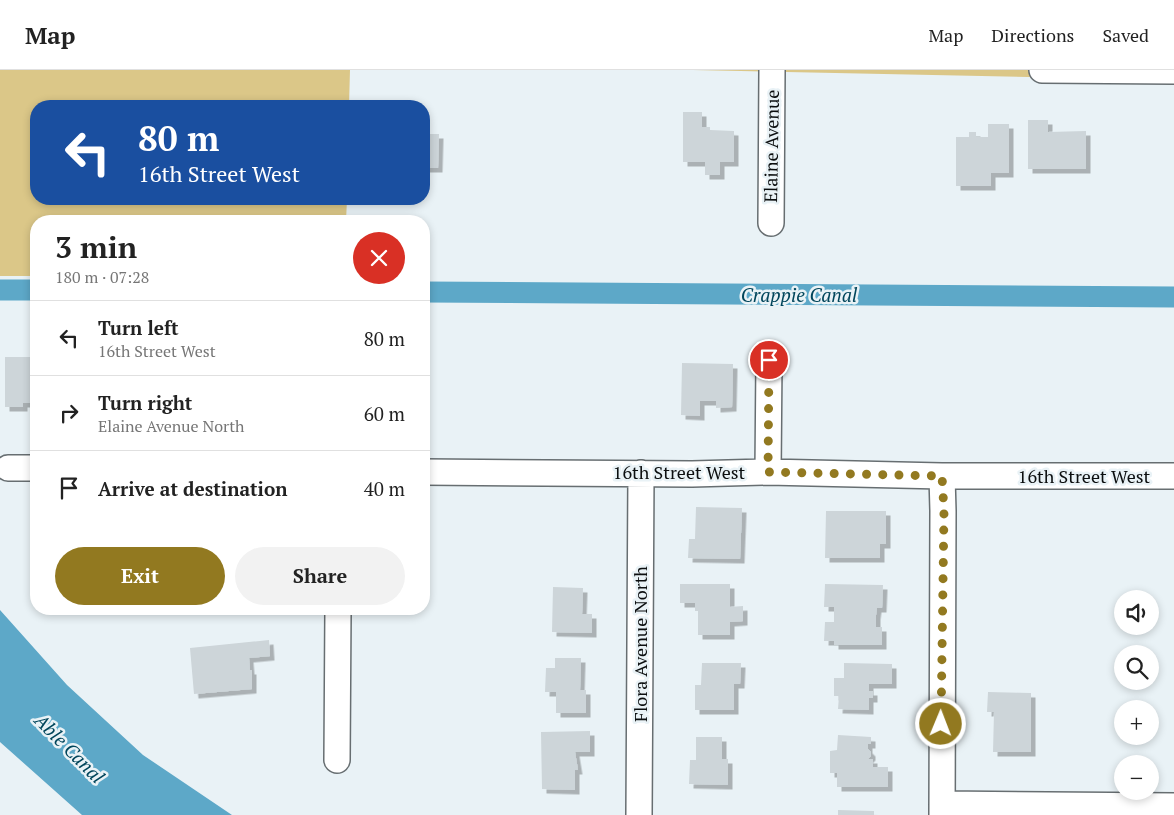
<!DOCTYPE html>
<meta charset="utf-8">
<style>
:root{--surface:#fff;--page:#f2f2f2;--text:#222;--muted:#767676;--line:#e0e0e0;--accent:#927920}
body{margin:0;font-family:"PT Serif",serif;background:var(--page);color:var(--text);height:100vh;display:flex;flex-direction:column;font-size:19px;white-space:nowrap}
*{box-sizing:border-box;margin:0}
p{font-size:16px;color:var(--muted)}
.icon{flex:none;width:28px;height:28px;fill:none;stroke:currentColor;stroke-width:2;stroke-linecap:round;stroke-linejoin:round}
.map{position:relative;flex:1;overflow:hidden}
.details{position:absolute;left:30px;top:145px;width:400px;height:400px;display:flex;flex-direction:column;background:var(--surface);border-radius:20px;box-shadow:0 2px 8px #0003}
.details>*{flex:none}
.guide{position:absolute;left:30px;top:30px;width:400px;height:105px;border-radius:20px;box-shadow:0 2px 8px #0003;background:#1a4fa0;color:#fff;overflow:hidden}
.controls{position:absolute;left:1114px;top:520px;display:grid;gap:10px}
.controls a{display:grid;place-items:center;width:45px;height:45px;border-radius:50%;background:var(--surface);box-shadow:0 2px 8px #0003;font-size:25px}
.pin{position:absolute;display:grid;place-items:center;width:42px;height:42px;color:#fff;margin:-21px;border:2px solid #fff;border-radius:50%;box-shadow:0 1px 5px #0007}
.me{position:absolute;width:55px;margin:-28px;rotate:1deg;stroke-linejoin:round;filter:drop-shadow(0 0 4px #0008)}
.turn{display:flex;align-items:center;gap:18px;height:105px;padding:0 25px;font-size:22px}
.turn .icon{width:65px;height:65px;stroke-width:2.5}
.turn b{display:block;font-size:35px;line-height:42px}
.round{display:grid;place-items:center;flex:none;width:52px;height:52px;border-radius:26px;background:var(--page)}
.headline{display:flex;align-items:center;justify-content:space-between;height:85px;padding:0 25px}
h1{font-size:30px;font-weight:600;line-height:38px}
.button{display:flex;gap:10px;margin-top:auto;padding:10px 25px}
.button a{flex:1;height:58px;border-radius:30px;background:var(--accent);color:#fff;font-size:20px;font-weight:600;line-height:58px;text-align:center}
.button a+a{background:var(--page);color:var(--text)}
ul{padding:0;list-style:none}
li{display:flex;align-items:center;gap:15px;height:75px;padding:0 25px;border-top:1px solid var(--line)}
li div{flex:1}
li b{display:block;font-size:19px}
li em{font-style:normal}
header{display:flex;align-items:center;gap:30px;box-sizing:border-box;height:70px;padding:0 25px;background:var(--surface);border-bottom:1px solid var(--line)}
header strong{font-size:24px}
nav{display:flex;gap:28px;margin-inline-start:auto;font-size:18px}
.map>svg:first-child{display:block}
.green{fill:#dbc788}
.water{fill:#5da8c8}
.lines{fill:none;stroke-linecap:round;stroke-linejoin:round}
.canal{stroke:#5da8c8;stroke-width:21}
.building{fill:#cdd5d9;filter:url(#shadow)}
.minor-casing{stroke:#676e71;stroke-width:28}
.minor{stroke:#fff;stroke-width:25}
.route{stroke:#927920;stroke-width:9;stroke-dasharray:0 16.2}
.labels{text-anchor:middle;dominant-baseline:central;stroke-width:5;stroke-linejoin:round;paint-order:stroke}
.street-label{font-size:18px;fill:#0b0e0f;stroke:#e9f2f6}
.water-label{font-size:19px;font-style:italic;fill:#00455b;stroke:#e9f2f6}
</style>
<header>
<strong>Map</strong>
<nav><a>Map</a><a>Directions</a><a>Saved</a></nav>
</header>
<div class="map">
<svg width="1174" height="745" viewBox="0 0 1174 745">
<defs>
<filter id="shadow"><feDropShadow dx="4.5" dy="4.5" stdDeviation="0" flood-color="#0004"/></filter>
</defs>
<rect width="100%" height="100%" fill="#e9f2f6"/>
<path class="green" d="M0,0H350L349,36H36V129H347L346,151H36V206H0Z
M693,0H1074L1073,8Z"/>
<path class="water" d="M0,540L67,615L143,685L232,745H82L0,672Z"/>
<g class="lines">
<path class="canal" d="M0,220H36
M424,222L1174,227"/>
</g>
<path class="building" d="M683,42H702V57H710V60L734,61V92H720V105H705V92H683Z
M1028,50H1048V62L1086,61V99H1028Z
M988,54H1009V103H991V116H956V67H969V62H976V67H988Z
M424,64H439L438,98H424Z
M5,287H31L30,297H36V333H23V337H5Z
M682,293L733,294L732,337L716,338V331H700V346L681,345Z
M696,437L742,438L740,489L688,488L689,469H695Z
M826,441H886V474H880V488H825Z
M680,514H730V537L743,536V551L730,552V565H698V541H695V533H680Z
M825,514L883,515L882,538H877L876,545V557H882V575H834V571H824L825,552H834V537H824Z
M553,517L583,518L582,544H592V563L552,562Z
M269,570L270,586L249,588L250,600H252V619L194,624L190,578Z
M555,588H581L580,620H586V643H556V622H545L546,598H555Z
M702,593H741L740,614H734V640H695V615H701Z
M844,593L892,594V614H869V621H873V628H869V640L838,639L839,626H834V608H844Z
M988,622L1031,623V682H993L994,642H987Z
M590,661V682H575L578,700H575V720L542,719L541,662Z
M838,665L871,667V674H868V679L871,682V686L868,689H873V697H888V717H837V703H830V681L837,680Z
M696,667H722V689H728V715L689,714L690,690H696Z
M838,740L874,741V745H838Z"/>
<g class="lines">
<defs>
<path id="minor" d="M1042,0L1174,1
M771,153L772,0
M8,398H36
M424,402L692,404L768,402L942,406H1174
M768,402L769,290
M337,690L338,539
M942,734L1174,736
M639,745L641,403
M942,745L943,441L942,406"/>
</defs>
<use href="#minor" class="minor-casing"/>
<use href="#minor" class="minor"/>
</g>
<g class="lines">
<path class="route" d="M769,290L768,402L942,406L944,441L941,654"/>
</g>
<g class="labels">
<g class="street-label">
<text transform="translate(771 76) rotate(-89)">Elaine Avenue</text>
<text x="679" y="402">16th Street West</text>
<text x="1084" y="406">16th Street West</text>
<text transform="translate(640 574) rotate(-90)">Flora Avenue North</text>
</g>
<g class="water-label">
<text x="799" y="224">Crappie Canal</text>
<text transform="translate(70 678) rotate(45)">Able Canal</text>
</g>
</g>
</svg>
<div class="controls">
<a><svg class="icon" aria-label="sound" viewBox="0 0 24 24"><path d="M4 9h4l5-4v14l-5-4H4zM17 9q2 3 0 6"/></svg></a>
<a><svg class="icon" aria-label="search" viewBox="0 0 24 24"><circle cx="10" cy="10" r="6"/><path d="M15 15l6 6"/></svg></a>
<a>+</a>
<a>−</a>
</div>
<div class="pin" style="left:769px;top:290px;background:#d93025"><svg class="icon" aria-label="arrive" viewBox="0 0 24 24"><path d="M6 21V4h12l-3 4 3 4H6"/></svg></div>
<svg class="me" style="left:941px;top:654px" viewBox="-20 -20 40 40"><circle r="17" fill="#927920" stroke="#fff" stroke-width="3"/><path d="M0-11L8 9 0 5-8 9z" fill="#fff"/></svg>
<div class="guide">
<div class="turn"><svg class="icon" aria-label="left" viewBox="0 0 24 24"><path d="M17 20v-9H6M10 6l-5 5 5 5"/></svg><div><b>80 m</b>16th Street West</div></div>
</div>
<section class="details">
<div class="headline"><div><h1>3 min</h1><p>180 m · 07:28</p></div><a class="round" style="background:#d93025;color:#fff"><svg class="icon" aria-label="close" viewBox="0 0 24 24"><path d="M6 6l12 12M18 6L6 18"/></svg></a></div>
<ul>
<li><svg class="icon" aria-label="left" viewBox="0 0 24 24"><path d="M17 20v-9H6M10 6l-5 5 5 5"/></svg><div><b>Turn left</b><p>16th Street West</p></div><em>80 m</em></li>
<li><svg class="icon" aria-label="right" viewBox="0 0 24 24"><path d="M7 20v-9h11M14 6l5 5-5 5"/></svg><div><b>Turn right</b><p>Elaine Avenue North</p></div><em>60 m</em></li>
<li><svg class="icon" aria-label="arrive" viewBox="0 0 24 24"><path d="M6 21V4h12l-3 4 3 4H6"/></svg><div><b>Arrive at destination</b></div><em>40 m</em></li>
</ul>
<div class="button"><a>Exit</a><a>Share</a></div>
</section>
</div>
